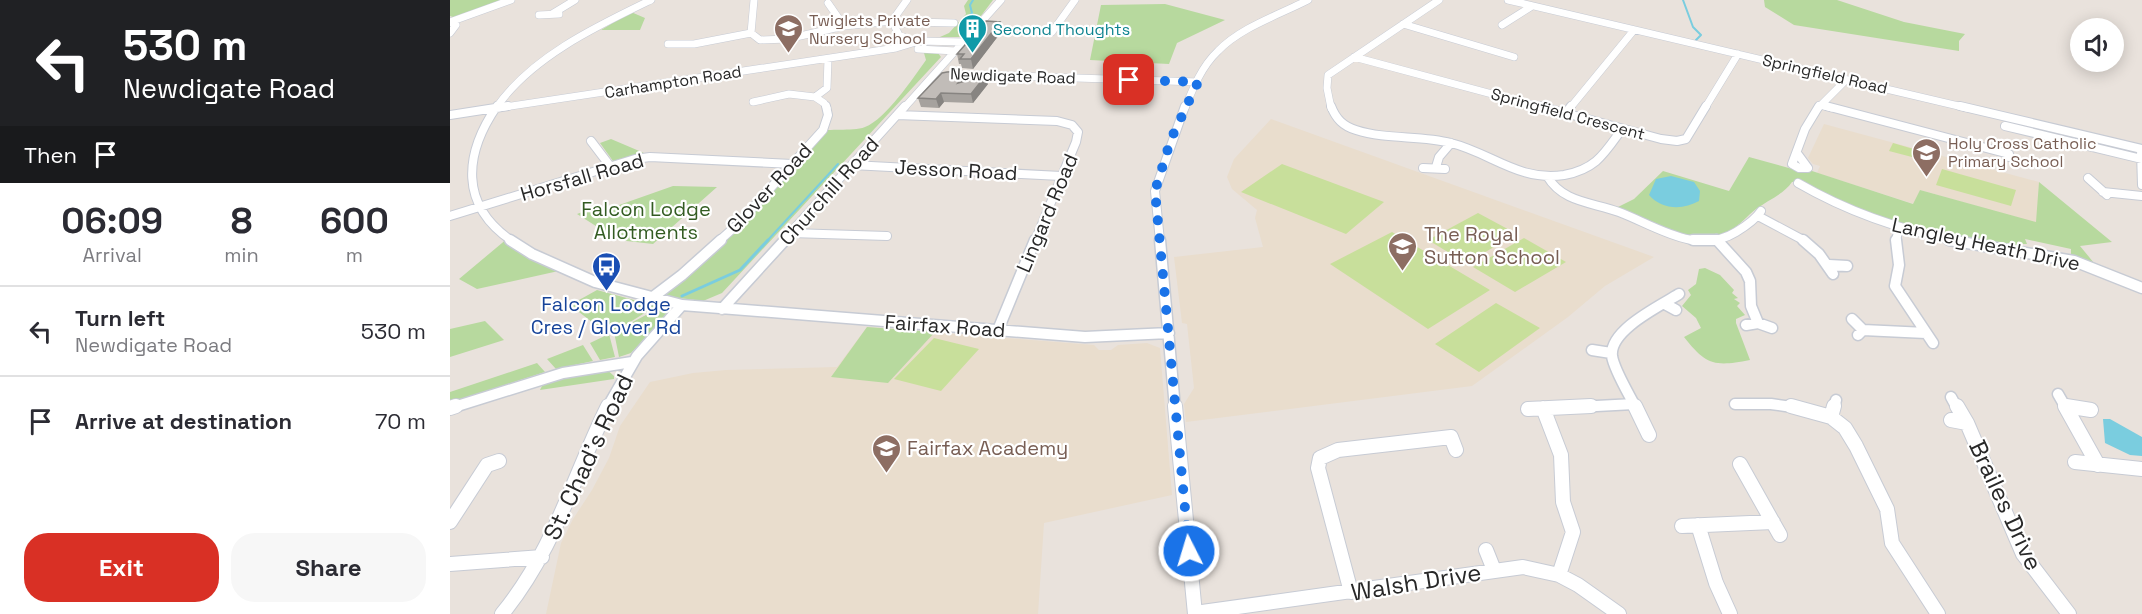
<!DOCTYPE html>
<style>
:root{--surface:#fff;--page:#f7f7f7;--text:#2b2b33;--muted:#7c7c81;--line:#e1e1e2;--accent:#d93025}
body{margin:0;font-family:"Space Grotesk",sans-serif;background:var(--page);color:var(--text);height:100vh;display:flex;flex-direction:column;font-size:22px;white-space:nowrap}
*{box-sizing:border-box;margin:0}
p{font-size:20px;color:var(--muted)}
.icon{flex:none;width:33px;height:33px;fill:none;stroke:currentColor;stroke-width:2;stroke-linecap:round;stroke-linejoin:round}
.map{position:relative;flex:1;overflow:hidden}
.details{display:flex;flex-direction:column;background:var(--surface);width:450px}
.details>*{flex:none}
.banner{background:#202124;color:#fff;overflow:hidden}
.tools{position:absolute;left:1620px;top:18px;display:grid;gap:12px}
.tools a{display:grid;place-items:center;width:54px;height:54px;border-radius:50%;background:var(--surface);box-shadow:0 3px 15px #0003;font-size:30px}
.pin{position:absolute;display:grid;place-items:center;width:51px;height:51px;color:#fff;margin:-26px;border-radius:12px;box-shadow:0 3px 9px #0006}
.me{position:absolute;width:66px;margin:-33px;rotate:355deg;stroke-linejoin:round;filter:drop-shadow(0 0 4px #0008)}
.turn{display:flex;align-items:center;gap:21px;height:126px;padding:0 24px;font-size:27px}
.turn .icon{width:78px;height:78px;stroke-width:2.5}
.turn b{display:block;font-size:42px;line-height:51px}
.then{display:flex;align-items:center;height:57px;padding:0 24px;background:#0003;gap:12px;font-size:22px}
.eta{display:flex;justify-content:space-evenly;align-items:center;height:102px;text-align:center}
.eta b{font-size:36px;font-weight:800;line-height:42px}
.primary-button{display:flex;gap:12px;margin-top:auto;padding:12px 24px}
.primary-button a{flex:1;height:69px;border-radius:24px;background:var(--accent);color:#fff;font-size:24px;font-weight:800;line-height:69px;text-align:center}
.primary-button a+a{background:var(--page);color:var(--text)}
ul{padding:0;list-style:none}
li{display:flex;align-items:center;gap:18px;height:90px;padding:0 24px;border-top:2px solid var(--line)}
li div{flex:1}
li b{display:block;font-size:22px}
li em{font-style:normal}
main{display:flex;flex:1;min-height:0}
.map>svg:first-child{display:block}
.education{fill:#e9ddcd}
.green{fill:#b7d99e}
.pitch{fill:#c8df9b}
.water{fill:#7acddf}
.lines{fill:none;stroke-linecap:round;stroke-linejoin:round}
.stream-far1{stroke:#7acddf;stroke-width:2}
.stream{stroke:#7acddf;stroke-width:3}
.minor-far3-casing{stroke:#c7cbd4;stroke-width:8}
.minor-far2-casing{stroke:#c7cbd4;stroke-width:10}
.minor-far1-casing{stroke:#c7cbd4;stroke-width:13}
.minor-casing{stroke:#c7cbd4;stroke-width:16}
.minor-far3{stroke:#fff;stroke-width:7}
.minor-far2{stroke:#fff;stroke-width:8}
.minor-far1{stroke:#fff;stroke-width:10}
.minor{stroke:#fff;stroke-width:14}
.wall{fill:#a6a29e}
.shaded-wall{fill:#878481}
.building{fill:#c1bcb8;stroke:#878481;stroke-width:1.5}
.route{stroke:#1a73e8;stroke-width:10;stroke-dasharray:0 18}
.labels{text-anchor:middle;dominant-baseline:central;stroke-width:4.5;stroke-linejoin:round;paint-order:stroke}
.far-education-label{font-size:16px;fill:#785e54;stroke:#fff;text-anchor:start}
.far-culture-label{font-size:16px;fill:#0d838f;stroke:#fff;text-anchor:start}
.far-street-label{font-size:16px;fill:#282828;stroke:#fff}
.street-label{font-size:20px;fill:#282828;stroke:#fff}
.park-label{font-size:20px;fill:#335c22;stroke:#fff}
.education-label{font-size:20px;fill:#785e54;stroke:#fff;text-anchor:start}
.transit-label{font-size:20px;fill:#164399;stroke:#fff}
.near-street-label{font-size:24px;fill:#282828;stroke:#fff}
</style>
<main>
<section class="details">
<div class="banner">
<div class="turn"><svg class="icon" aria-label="left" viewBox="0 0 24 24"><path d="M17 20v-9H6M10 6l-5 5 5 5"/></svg><div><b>530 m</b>Newdigate Road</div></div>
<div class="then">Then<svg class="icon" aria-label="arrive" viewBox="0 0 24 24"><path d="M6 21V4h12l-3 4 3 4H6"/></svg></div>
</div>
<div class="eta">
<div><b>06:09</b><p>Arrival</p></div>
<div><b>8</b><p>min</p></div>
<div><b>600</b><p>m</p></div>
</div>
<ul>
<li><svg class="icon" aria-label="left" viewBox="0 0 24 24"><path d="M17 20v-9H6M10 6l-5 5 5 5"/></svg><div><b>Turn left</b><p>Newdigate Road</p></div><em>530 m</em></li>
<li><svg class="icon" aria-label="arrive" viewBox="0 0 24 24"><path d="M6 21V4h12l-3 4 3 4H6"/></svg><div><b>Arrive at destination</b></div><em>70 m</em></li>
</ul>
<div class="primary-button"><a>Exit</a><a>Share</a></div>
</section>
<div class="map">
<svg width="1692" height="614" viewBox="0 0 1692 614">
<rect width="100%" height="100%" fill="#e9e2dc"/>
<path class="education" d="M821,119L1204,257L1155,286L1118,317L1022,386L736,422L734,404L744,388L737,324L732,323L724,257L813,247L805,218L807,210L782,189L777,177L784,159Z
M1374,124L1589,182L1587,223L1470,190L1464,204L1367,173L1370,166L1363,164L1358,158Z
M417,327L644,345L649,350H661L668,345L697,343L710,348L722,495L594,523L588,614H96L111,543L123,519L142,490L159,458L170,426L200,382L243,373L276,370L387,367Z"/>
<path class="green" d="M0,0H54L6,18L0,16Z
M518,0H543L521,29H517L510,37H490L499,33L516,14L514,6Z
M1314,0H1387L1454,22L1515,34L1509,41V51L1344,25L1315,7Z
M715,4L775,20L727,43L719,64L640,60L651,5Z
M181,12L195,18L190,30H151Z
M474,53H488L491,57L272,293L253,301L213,296L378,130C389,129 405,131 415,127C436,119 463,78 476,60Z
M161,139L194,153L163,161L150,143Z
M1299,157L1346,170L1362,171L1463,204L1470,190L1586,222L1589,182L1662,242L1630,246L1644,263L1607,254L1606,252L1621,255V249L1575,239L1577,244H1570L1573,248L1599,252C1539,245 1469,235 1413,212C1392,204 1372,191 1351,181L1342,182C1334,194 1318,200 1306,209C1297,216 1290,225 1281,230C1248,251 1196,222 1166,208L1184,199L1213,171L1279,191Z
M223,186L267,187L203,244L168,240L127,214L151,205L155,210Z
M58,238L113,270L27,289L9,279Z
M1255,268L1270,275L1284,290L1282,293L1288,298L1284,299L1290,303L1287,306L1295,315L1286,319V323L1300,360C1264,367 1256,365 1234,337L1251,328L1246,318L1232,306L1241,295L1238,290L1246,284L1249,269Z
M147,290L206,306L177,324L156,333L120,305Z
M211,307L218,309L217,315L181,353L169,357L164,332Z
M35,321L54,340L0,357V329Z
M417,327L485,332L438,383L381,377Z
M159,334L165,357L150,360L140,343Z
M133,345L143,361L106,369L97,359Z
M87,363L95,372L0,403V392Z
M155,368L164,376V379L90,390L94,382Z"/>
<path class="pitch" d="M1443,143L1484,155L1481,162L1439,151Z
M832,164L934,202L896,234L791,192Z
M1492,169L1566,190L1561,206L1486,185Z
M1028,213L1067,234L1016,263L978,240Z
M942,232L1040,290L978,329L880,264Z
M1074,238L1116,262L1065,292L1023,267Z
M1046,303L1090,328L1029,372L985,344Z
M484,338L529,349L491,391L444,379Z"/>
<path class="water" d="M1221,176L1244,182L1250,191L1249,201C1233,210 1212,210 1199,195L1206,179Z
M1660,419L1692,437V456L1680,455L1655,443L1653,419Z"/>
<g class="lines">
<path class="stream-far1" d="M1233,0L1243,27L1251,35L1246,40
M510,27L522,13L520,5L523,0
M317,241L388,164"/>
<path class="stream" d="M232,296L290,270L318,240"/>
<defs>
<path id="minor-far3" d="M304,0L301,33L310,40L337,39L394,26L442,21
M457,0L442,21L449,35L464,42
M1058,0L1517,108
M378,3L394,26
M102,14L125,0
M89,15L109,14
M0,22L61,0
M0,22L6,25L0,33
M953,24L1064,57
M444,25L463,22L504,23
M1052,25L1082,6
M602,32L625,0
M218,44H244L301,33
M468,49L506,51
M904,57L1094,108
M504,74L748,82
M303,102L339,94L365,97
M1371,105L1382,108
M46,108C81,57 147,26 201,0
M48,108L446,48L469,41L514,42
M377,108L374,103L365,97L377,88L378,59
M454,108L551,0
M735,108C743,88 752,66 768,51C791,27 829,15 858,0
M881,108L877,88L878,75L989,0
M1120,108L1184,30
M1255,108L1288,54
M1368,108L1396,80"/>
<path id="minor-far2" d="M47,106C14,154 9,205 62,241
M881,106C886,119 893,126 906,130C937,140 970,135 1001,143C1041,153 1070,182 1114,175C1146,169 1154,154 1172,129
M1089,106L1211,139L1227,141L1236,139L1256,106
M1376,106L1559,154V157
M1510,106L1692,149
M1116,113L1121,106
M0,115L58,106
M447,115L607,121L622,125L628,132L626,142L585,241
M1555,126L1692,159
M141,141L160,166
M1691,152L1692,185
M1347,153L1358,168H1349L1342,164L1355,129L1369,106
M402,165L611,176
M986,167L989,157L1001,143
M973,168L995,169
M1097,176C1113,203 1142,202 1169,212C1206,226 1247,256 1286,232C1296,226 1305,220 1311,211
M1638,178L1657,195
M1348,183C1398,212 1450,230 1507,241
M1653,192L1692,196
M0,216L185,159L200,157L342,164
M1308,216L1355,241
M341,233L437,236
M269,241L288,224L373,130L378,115L376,106
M333,241L455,106
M710,241L705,191L735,106
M1446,241L1449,227"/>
<path id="minor-far1" d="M60,240L82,254L145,282L232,305L635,337L719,333
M710,240L725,408
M1243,240H1266
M1267,240L1296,272L1300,281L1301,306L1308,323
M1353,240L1369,254L1383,274
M1446,240L1449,265L1445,286L1483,343
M1499,240L1624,261L1692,288
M1379,265L1397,266
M199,300L232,275L271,240
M1215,304L1226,310
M272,309L335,240
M1402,319L1413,330L1408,335
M1296,325L1308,323L1322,328
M548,330L585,240
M1413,330L1476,333
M1142,350L1161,353
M1608,394L1616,408
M1501,397L1507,408
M1285,404H1321L1349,408
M1616,406L1625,408
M1,408L113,373L182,362
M157,408L187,356L232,305
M1109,408L1184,404
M1186,408C1179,394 1164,370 1162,356C1159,330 1210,306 1229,294
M1384,408L1386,400"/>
<path id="minor" d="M725,406L745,614
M1185,406L1199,435
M1341,406L1381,417
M1384,406L1381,417L1395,428L1406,446L1437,509L1442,543L1488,614
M1507,406L1517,423L1573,554L1619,614
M1615,406L1648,465
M1616,406L1641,410
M0,408L6,406
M1093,408L1111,455L1113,502L1123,532L1109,575
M1078,409L1141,406
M1501,420L1517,423
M1625,462L1692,469
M1290,464L1330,535
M0,522L37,465L49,461
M1248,525L1266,583L1280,614
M1232,526L1323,522
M1036,550L1044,570
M0,564L92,557
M901,592L868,468L870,458L888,450L1001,437L1006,450
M745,613L1073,567L1109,575L1128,585L1169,614
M52,614C105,549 122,479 158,406"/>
</defs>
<use href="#minor-far3" class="minor-far3-casing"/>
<use href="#minor-far2" class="minor-far2-casing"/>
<use href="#minor-far1" class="minor-far1-casing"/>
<use href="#minor" class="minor-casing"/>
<use href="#minor-far3" class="minor-far3"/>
<use href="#minor-far2" class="minor-far2"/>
<use href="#minor-far1" class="minor-far1"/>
<use href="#minor" class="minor"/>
</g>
<path class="wall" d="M552,31L523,69L512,68L511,64H509L507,54Z
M513,73H517L519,80L538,84L523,103L494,102L489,108L471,107L468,98Z"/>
<path class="shaded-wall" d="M550,22L552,31L523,69L521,59Z
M513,71L514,77L517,73L519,82L508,83L511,73Z
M536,75L538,84L523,103L521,94Z
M491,93L494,102L489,108L486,99Z"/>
<path class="building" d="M536,21L550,22L521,59H510L514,54H507Z
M513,71L511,73H517L508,83L536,75L521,94L491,93L486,99L468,98L492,73L497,72Z"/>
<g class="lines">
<path class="route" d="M679,80L748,82L721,139L705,191L739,551"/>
</g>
<defs>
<symbol id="school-pin" viewBox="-11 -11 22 30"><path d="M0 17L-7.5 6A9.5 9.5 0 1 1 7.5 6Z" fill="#8d6e63" stroke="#fff"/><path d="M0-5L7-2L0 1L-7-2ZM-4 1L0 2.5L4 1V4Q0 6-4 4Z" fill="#fff"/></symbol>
<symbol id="building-pin" viewBox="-11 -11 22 30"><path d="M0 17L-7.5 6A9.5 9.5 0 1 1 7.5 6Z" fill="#0f9aa8" stroke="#fff"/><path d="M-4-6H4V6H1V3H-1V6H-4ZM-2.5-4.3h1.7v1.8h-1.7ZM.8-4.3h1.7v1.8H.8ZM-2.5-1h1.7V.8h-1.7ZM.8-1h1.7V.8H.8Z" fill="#fff"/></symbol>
<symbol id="bus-pin" viewBox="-11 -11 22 30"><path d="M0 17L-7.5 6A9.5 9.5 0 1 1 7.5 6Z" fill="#1a4fb4" stroke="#fff"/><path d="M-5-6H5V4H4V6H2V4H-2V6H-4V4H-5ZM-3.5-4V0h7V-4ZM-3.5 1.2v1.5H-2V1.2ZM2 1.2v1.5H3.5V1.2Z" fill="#fff"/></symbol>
</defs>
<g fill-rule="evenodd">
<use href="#school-pin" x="322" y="12" width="33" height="45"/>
<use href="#building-pin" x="506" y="12" width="33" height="45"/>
<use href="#school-pin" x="1460" y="136" width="33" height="45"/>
<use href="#school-pin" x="936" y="230" width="33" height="45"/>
<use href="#bus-pin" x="140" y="250" width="33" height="45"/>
<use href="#school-pin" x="420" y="432" width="33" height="45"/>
</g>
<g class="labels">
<g class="far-education-label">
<text x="359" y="20">Twiglets Private<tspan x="359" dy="18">Nursery School</tspan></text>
<text x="1498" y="143">Holy Cross Catholic<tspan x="1498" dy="18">Primary School</tspan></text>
</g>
<g class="far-culture-label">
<text x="543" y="29">Second Thoughts</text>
</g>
<g class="far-street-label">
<text transform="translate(1375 74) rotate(13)">Springfield Road</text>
<text transform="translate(563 76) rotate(2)">Newdigate Road</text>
<text transform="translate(223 82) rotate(-9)">Carhampton Road</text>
<text transform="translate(1118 114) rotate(15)">Springfield Crescent</text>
</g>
<g class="street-label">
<text transform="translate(506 170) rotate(3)">Jesson Road</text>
<text transform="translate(132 177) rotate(-16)">Horsfall Road</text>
<text transform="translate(319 188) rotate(-47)">Glover Road</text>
<text transform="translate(379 191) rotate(-48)">Churchill Road</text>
<text transform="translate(597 213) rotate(-67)">Lingard Road</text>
<text transform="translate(1536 244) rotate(12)">Langley Heath Drive</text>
<text transform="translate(495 326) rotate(4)">Fairfax Road</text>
</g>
<g class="park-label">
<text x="196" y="209">Falcon Lodge<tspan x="196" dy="23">Allotments</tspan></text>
</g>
<g class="education-label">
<text x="974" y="234">The Royal<tspan x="974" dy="23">Sutton School</tspan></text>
<text x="457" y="448">Fairfax Academy</text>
</g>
<g class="transit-label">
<text x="156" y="304">Falcon Lodge<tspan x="156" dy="23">Cres / Glover Rd</tspan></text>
</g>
<g class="near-street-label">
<text transform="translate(138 457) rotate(-65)">St. Chad's Road</text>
<text transform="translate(1556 505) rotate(65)">Brailes Drive</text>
<text transform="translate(966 582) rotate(-9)">Walsh Drive</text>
</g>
</g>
</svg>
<div class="tools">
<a><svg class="icon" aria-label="sound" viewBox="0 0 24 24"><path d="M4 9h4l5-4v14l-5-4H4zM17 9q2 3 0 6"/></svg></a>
</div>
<div class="pin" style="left:679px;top:80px;background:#d93025"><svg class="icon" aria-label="arrive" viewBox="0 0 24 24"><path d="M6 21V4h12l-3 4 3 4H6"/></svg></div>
<svg class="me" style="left:739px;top:551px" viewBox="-20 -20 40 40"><circle r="17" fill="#1a73e8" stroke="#fff" stroke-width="3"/><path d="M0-11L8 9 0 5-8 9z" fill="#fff"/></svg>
</div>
</main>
